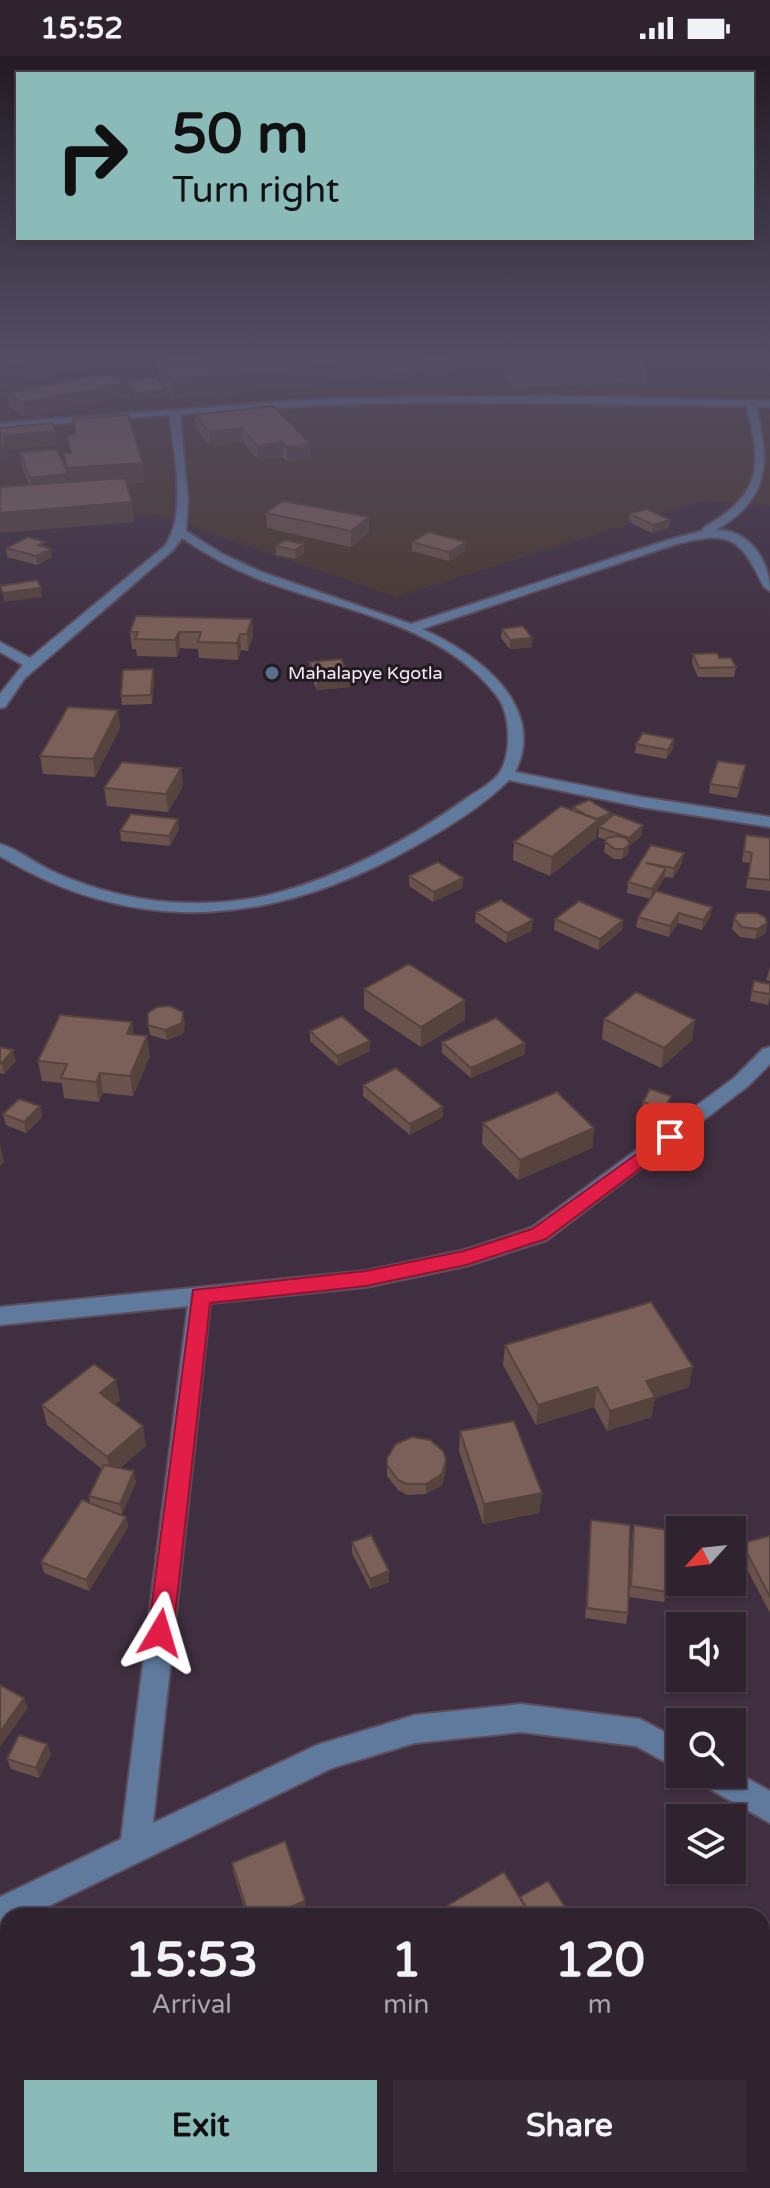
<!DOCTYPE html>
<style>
:root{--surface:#302330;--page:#382b38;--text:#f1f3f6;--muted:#a8a4ab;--line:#4b404c;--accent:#8bbbb9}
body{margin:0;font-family:"Varela Round",sans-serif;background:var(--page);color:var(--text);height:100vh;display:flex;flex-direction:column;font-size:30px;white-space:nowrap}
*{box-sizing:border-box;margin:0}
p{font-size:26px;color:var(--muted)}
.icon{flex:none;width:44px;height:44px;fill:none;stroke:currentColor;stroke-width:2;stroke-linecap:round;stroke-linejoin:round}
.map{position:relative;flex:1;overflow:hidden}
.details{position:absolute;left:0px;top:1852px;width:770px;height:280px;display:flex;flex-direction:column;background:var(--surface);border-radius:24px 24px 0 0;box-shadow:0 2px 6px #0004,0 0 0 2px var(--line)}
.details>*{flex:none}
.banner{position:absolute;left:16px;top:16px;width:738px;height:168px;border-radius:0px;box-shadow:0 2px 6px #0004,0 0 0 2px var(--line);background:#8bbbb9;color:#111;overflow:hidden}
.needle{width:52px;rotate:243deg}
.controls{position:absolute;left:666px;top:1460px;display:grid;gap:16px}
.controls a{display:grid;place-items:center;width:80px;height:80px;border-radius:0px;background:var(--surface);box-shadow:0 2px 6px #0004,0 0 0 2px var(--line);font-size:40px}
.pin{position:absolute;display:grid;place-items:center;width:68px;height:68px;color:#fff;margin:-34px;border-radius:16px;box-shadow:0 4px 12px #0006}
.me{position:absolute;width:88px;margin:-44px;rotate:7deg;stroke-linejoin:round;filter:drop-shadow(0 0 6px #0008)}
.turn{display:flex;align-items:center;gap:28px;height:168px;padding:0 24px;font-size:36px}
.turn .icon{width:104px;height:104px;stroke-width:2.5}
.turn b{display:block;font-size:56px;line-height:68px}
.eta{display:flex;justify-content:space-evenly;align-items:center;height:136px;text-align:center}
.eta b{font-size:48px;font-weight:700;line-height:56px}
.cta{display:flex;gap:16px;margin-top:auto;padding:16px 24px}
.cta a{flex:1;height:92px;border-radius:0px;background:var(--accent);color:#111;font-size:32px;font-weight:700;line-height:92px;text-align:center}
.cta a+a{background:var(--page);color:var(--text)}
.status{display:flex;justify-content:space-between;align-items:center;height:56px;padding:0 40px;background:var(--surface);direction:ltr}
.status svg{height:22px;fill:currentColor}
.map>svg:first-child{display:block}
.commercial{fill:#4b392f}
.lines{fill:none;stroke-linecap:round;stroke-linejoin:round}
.minor-casing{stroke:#5d4d5d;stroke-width:4}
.minor{fill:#607a9d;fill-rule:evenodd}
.wall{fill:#6a534d;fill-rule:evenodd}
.shaded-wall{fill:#56433e}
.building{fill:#7b6059;stroke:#56433e;stroke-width:2}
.route{fill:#e11d48;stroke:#92132f;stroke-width:2}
.service-dot{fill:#5c6f8a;stroke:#221b22;stroke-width:3}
.labels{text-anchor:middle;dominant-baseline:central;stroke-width:6;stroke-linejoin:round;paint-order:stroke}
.far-poi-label{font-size:18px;fill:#f7ecf7;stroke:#221b22;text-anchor:start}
</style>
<div class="status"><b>15:52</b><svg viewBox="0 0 49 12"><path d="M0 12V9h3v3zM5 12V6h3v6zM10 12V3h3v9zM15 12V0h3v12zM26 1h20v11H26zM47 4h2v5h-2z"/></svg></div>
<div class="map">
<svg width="770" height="2132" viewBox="0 0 770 2132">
<rect width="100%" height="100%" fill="#402f40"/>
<path class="commercial" d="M0,294H770V450L705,444L396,541L158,459L0,469Z"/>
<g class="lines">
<defs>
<path id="minor" d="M546,340L770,345V351L756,350C770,408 770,442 716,474C749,473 770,505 770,535L764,531C740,481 730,474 676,488L422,573C475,596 548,649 515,716L641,741L770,761V771L641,751L509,724C483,750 447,772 415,790C278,868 139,884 0,800V788C18,793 36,808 54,816C96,835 142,846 188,847C220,848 254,844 284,835C351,816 411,782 467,742C477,735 493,727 500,716C512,697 511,658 497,640C441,566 337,554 256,522C229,511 206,498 182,482L173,494L25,622L5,651L0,652V638L23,609L0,596V586L30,602L165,490C188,456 173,398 170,359L0,373V367L321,343ZM433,346L746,350C763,411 761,439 703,472L702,475L668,484L411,568L264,517L222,498L186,475L188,444L180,358L321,349Z
M770,991V1008L748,1030L547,1184L466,1210L366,1231L210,1247L153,1767L317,1689L415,1659L521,1648L640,1663L680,1684V1714L636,1690L521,1676L415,1687L332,1712L28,1860H8V1869L0,1873V1841L121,1783L188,1250L0,1269V1251L366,1215L465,1194L531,1172L734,1022L763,993Z
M732,1714L770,1735V1767L701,1728L696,1718H732Z"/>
</defs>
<use href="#minor" class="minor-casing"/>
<use href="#minor" class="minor"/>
</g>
<path class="wall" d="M218,294H405V310L416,319L384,326L379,323V319L303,330L173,342L158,318L156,301L218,296ZM403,310L381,315V313Z
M442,294H509L501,295L500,309L468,313Z
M523,294H634L647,309L645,326L513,332L504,318L505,301L517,300V296H525Z
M412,302L459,318L427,321L412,309Z
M129,324L166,341L137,344L130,331Z
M7,337L129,340L25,361L9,350Z
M273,350L311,403L287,405L283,401L258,404L243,386L210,390L196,373L195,359Z
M73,363L145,426L127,428L134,466L29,429L22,411L20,396L66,415L64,397H70L67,379L75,378Z
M266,457L369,461V476L351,491L267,472Z
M630,458L669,472L652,477L629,466Z
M412,486L466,494L449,505L412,495Z
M304,488V496L296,503L276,499V490Z
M45,491L52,501L37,509L7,501L6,492Z
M252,563L253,580L248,595L241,594L238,604L199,602L198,593L180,592L177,601L137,600L136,593H132L130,576Z
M502,573L532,591L510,593L501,582Z
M693,598L736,611L734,621H698L692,607Z
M309,606L350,631L317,634L309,615Z
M153,613L154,622L152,648L122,649L121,640Z
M118,654L120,672L95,721L43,718L40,700Z
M636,688L673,693L666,703L635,697Z
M181,712L183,730L168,756L107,750L104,732Z
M744,719L737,742L709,737L710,728Z
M573,751L610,761L642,779L629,790L628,798L622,803H614L604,796L606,784L598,781L599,771L597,772L596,782L550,820L513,804L514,786L572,754Z
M179,773L170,790L121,785L120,775Z
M746,779L770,782V835L746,832L750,807L742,806Z
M651,789L682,807L673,822L665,821L651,843L627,837L628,826Z
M409,820L463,822L462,832L433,846L409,830Z
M712,851L710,861L702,874L678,867L669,881L636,871L638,861Z
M476,856L532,875L506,887L475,866Z
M555,863L623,864L622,874L598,894L554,874Z
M734,863L767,867L765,878L755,883L740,881L732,873Z
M770,911V925L766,924Z
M754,925L770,928V941L768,949L750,945Z
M364,933L465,944V964L421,991L364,953Z
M604,963L695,964L692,984L661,1012L602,983Z
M132,966L133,978L150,1000L133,1040L103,1037L99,1046L64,1042L62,1027L42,1025L38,1005Z
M185,967L183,978L167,984L150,979L148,969Z
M310,975L370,995L338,1010L310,985Z
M442,986L525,987V998L471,1022L442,997Z
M0,991L16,1005L4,1018L0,1017Z
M363,1029L443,1061L410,1079L363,1040Z
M643,1046L669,1050L663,1063L642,1057Z
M40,1050L42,1061L26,1077L6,1069L3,1058Z
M483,1067L594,1072L592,1092L518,1124L482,1088Z
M505,1289L689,1331L655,1342L651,1361L607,1375L594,1351L536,1369L503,1309Z
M120,1344L115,1348L146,1390L120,1412L136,1426L122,1458L115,1457L126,1461L128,1471L89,1535L44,1517L41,1506L90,1447L89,1440L102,1413L47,1369L42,1349Z
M460,1375L542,1437L539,1457L483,1468L459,1395Z
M387,1402L446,1414L442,1429L426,1438L407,1439L398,1434L387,1420Z
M591,1464L628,1557L626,1568L585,1562L590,1474Z
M634,1469L667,1536L664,1546L629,1541L632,1479Z
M770,1480V1557L739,1498L742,1487Z
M352,1486L389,1515V1526L370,1533L352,1497Z
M47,1688L51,1698L39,1722L11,1713L7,1703Z
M232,1807L305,1845L306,1855L292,1860H247L233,1816Z
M735,2124H762L770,2132H742Z"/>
<path class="shaded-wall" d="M90,294L172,295L0,331V313Z
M391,294H405V310L381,313V317L379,315V319L303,330L173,342L171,324Z
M482,294H509L501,295L500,309L468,313L469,296Z
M459,311V318L427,321V314Z
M416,312V319L384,326V319Z
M128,327L129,340L25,361L23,347Z
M165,334L166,341L137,344L136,337Z
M242,372L243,386L210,390L209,376Z
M55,375L57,389L7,394L9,403L0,404V389L3,380Z
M283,386V401L258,404L257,390Z
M310,388L311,403L287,405V391Z
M143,407L145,426L70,432L67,412Z
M68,418L70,433L32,437L30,422Z
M132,446L134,466L0,477V457Z
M369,461V476L351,491V475Z
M670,464L669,472L652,477L653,469Z
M466,486V494L449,505V496Z
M304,488V496L296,503L295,494Z
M51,493L52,501L37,509L36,500Z
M41,532L42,541L4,546L3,537Z
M252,563L253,580L248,595L247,578Z
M179,576L180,592L177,601L175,584Z
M240,578L241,594L238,604L237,587Z
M532,582V591L510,593V584Z
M153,613L154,622L152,648L151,639Z
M350,621V631L317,634V625Z
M118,654L120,672L95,721L93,703Z
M674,683L673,693L666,703L668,694Z
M181,712L183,730L168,756L166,738Z
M611,757L610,767L597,772L596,782L550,820L552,801L594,764Z
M178,763L179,773L170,790L169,780Z
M643,769L642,779L629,790L628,798L622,803L624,793L628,790L629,782Z
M684,797L682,807L673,822L674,812Z
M666,812L664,822L651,843L652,833Z
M463,822L462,832L433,846L434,836Z
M712,851L710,861L702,874L703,864Z
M679,857L678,867L669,881L670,870Z
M533,864L532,875L506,887L507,877Z
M623,864L622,874L598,894L600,883Z
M767,867L765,878L755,883L757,873Z
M465,944V964L421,991V971Z
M183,956L185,967L183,978L167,984L165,974Z
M695,964L692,984L661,1012L664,992Z
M132,966L134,986L127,978Z
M147,980L150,1000L133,1040L130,1020Z
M370,985V995L338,1010L337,1000Z
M525,987V998L471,1022V1012Z
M13,994L16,1005L4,1018L2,1007Z
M100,1017L103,1037L99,1046L96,1026Z
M671,1040L669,1050L663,1063L665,1052Z
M40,1050L42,1061L26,1077L24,1066Z
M443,1051V1061L410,1079V1068Z
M594,1072L592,1092L518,1124L520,1104Z
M0,1088L4,1106L0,1110Z
M693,1311L689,1331L655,1342L651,1361L607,1375L610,1355L646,1325Z
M116,1324L120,1344L104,1357L100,1337Z
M597,1331L594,1351L536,1369L538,1349Z
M143,1370L146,1390L111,1420L107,1401Z
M446,1403V1414L442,1429L426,1438V1428Z
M134,1415L136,1426L122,1458L120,1448Z
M542,1437L539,1457L483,1468L484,1448Z
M126,1461L128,1471L89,1535L86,1524Z
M389,1515V1526L370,1533V1523Z
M24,1642L28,1652L0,1691V1676Z
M47,1688L51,1698L39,1722L36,1712Z
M305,1845L306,1855L292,1860H268Z
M92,2124H124L108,2132H76Z"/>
<path class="building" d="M0,294H90L0,313Z
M220,294H280L293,305L282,294H391L374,296L381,301L302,312L171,324L156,301L221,296Z
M562,294H634L647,309L514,314L505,301L519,300L517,296Z
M444,298L459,311L427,314L412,302Z
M410,309L416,312L384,319L379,315Z
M111,317L128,327L23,347L7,337Z
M158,321L165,334L136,337L129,324Z
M273,350L310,388L287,391L283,386L257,390L242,372L209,376L195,359Z
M128,359L143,407L67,412L64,397H71L67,379L76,378L73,363Z
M52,367L55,375L3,380L6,388L0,389V372Z
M57,393L68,418L30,422L20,396Z
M125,422L132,446L0,457V431Z
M283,445L369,461L351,475L266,457Z
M647,453L670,464L653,469L630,458Z
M429,476L466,486L449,496L412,486Z
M28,481L45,486L38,489L51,493L36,500L6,492Z
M285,484L304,488L295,494L276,490Z
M37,524L41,532L3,537L0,531V530Z
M136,560L252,563L247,578H240L237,587L198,586L201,576H179L175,584L135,583L138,576H130Z
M523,570L532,582L510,584L502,573Z
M717,597L719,602H731L736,611L699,612L693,598Z
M341,603L350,621L317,625L309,606Z
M153,613L151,639L121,640L123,614Z
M68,651L118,654L93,703L40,700Z
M643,677L674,683L668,694L636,688Z
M718,705L746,709L738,732L710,728Z
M122,706L181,712L166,738L104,732Z
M589,744L611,757L597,763L586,759L573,751Z
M561,750L598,764L552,801L514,786Z
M131,758L178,763L169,780L120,775Z
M614,758L643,769L629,782L599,771Z
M746,779L770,782V824L748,822L752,797L744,795Z
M617,780L626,782L630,788L624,793H615L605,786L607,782Z
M651,789L684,797L674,812L646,807L666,812L652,833L628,826Z
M438,806L463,822L434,836L409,820Z
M656,835L712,851L703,864L679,857L670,870L638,861Z
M501,844L533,864L507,877L476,856Z
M579,845L623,864L600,883L555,863Z
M737,857H757L765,861L767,867L757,873L742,871L734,863Z
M409,908L465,944L421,971L364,933Z
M754,925L770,928V938L752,935Z
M636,936L695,964L664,992L604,963Z
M170,950L183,956L182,967L165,974L148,969V957L157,951Z
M60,959L132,966L127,978L147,980L130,1020L100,1017L96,1026L61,1022L67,1008L38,1005Z
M342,960L370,985L337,1000L310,975Z
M496,962L525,987L471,1012L442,986Z
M0,991L13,994L2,1007H0Z
M396,1012L443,1051L410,1068L363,1029Z
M650,1033L671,1040L665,1052L643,1046Z
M557,1036L594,1072L520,1104L483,1067Z
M19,1043L40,1050L24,1066L3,1058Z
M651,1246L693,1311L646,1325L655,1341L610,1355L597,1331L538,1349L505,1289Z
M94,1308L116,1324L100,1337L143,1370L107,1401L42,1349Z
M514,1365L542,1437L484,1448L460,1375Z
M412,1381L430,1384L443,1395L446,1403L442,1418L426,1428H407L398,1424L387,1409V1402L396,1388Z
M104,1409L134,1415L120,1448L89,1440Z
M82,1444L126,1461L86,1524L41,1506Z
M591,1464L630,1469L628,1557L587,1552Z
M634,1469L668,1474L667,1536L631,1530Z
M371,1479L389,1515L370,1523L352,1486Z
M770,1480V1541L742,1487Z
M0,1629L24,1642L0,1676Z
M19,1679L47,1688L36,1712L7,1703Z
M285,1785L305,1845L268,1860H249L232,1807Z
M504,1816L531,1860H430Z
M548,1825L571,1860H531L520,1841Z
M767,2055L770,2057V2132H751L745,2124H762V2056Z
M54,2124H92L76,2132H56Z
M537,2124H606L611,2132H527Z"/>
<linearGradient id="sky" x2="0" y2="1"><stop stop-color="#231a23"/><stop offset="0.5" stop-color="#534d64"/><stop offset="1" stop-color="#534d64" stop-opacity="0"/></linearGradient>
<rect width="770" height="593" fill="url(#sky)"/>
<path class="route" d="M670,1074L679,1081L677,1085L546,1183L466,1209L366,1230L210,1247L173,1577L169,1585L160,1589L152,1585L148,1577L193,1234L366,1215L464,1195L532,1173Z"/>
<circle class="service-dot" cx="272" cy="617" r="8"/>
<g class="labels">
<g class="far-poi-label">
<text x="288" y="617">Mahalapye Kgotla</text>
</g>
</g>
</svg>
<div class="controls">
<a><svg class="needle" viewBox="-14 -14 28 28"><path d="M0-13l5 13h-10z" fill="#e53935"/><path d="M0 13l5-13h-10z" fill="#a8a4ab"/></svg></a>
<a><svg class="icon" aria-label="sound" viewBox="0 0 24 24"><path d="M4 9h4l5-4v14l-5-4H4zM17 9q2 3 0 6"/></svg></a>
<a><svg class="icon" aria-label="search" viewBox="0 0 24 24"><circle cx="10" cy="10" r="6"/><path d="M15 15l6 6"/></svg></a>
<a><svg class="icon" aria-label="layers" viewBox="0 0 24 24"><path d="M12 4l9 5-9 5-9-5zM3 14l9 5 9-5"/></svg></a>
</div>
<div class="pin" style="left:670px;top:1081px;background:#d93025"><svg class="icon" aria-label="arrive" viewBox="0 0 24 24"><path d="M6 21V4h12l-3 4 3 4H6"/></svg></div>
<svg class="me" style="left:160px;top:1577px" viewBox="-20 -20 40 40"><path d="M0-17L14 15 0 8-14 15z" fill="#e11d48" stroke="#fff" stroke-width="4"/></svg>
<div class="banner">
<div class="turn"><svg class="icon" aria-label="right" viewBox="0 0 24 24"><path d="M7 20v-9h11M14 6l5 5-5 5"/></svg><div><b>50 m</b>Turn right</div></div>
</div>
<section class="details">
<div class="eta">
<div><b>15:53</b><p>Arrival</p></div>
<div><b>1</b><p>min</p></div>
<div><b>120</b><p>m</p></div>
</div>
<div class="cta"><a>Exit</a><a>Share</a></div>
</section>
</div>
